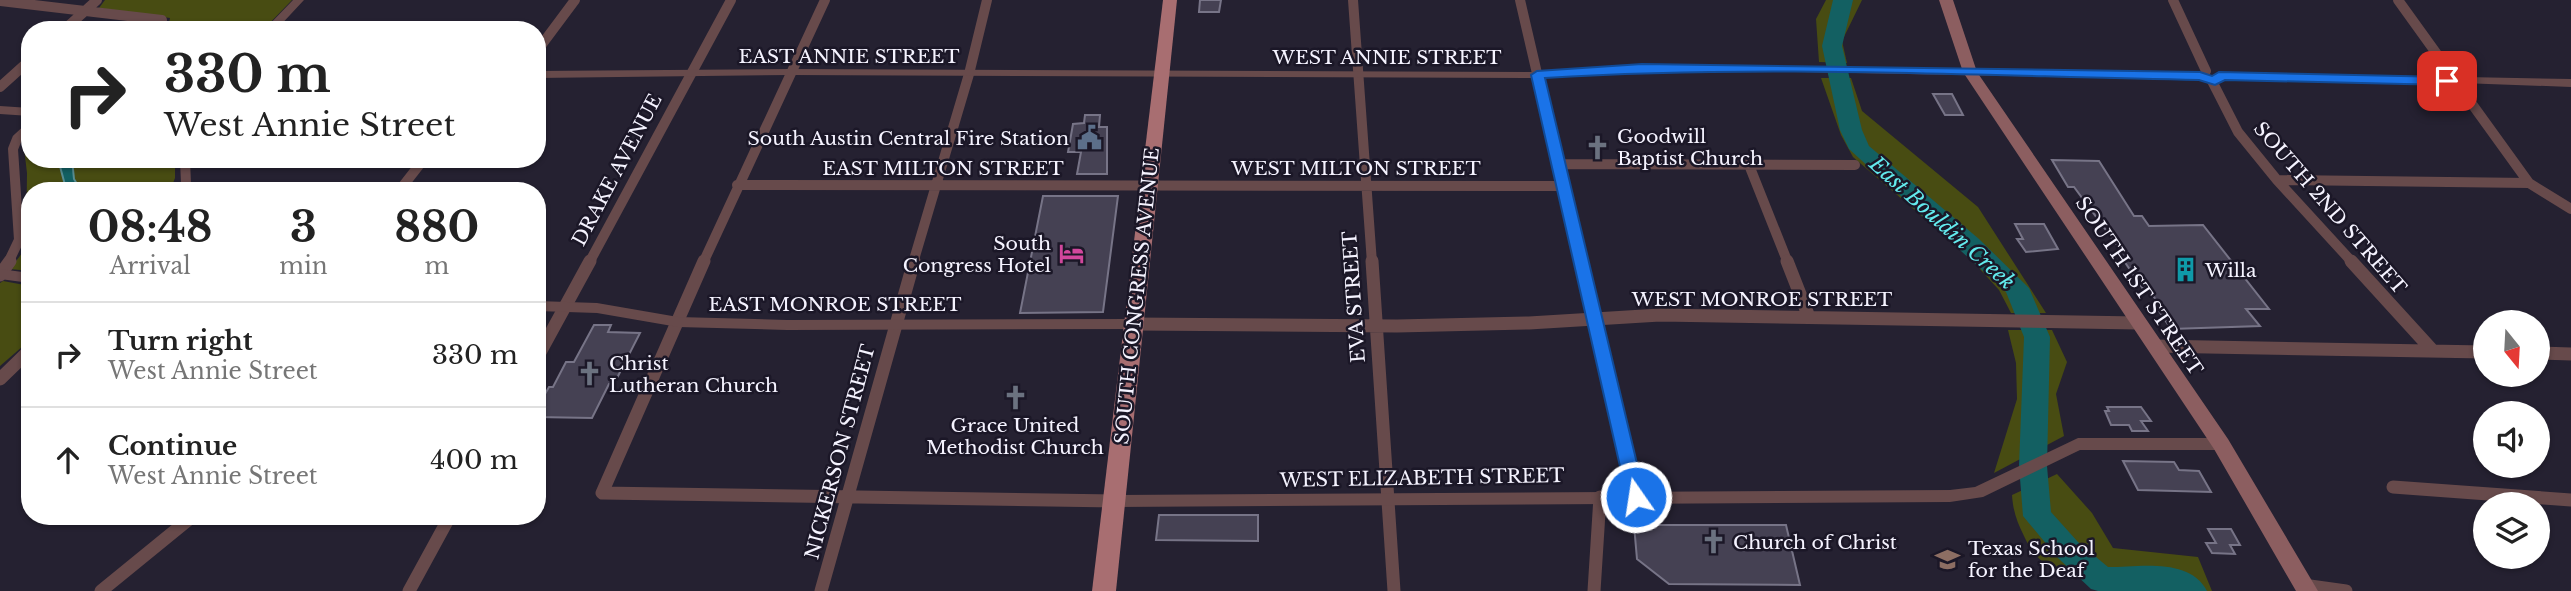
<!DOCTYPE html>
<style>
:root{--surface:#fff;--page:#f6f6f6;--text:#222;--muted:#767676;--line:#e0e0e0}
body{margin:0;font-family:"Libre Baskerville",serif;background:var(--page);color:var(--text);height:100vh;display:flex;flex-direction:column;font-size:26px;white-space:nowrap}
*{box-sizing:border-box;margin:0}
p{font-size:23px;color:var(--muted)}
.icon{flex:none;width:38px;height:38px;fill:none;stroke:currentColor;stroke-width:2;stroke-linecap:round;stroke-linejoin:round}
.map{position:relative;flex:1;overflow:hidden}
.drawer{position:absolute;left:21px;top:182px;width:525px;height:343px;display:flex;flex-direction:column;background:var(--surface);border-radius:28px;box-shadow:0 2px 5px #0004}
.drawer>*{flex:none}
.top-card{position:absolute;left:21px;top:21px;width:525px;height:147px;border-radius:28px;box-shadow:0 2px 5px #0004;background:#fff;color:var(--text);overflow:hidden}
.needle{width:46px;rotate:162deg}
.fabs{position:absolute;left:2473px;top:310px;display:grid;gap:14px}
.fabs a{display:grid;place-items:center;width:77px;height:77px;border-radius:50%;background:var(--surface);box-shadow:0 2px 5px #0004;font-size:35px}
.pin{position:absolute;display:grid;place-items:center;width:60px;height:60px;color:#fff;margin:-30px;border-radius:14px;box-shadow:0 4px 10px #0006}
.me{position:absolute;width:77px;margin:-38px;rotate:347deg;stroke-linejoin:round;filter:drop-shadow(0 0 5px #0008)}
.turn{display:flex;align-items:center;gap:24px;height:147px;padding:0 28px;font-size:32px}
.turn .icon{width:91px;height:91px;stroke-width:2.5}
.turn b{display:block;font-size:49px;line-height:60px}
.eta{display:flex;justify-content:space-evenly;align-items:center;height:119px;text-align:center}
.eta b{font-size:42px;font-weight:800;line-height:49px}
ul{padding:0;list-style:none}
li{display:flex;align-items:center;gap:21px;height:105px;padding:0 28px;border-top:2px solid var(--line)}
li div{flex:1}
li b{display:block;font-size:26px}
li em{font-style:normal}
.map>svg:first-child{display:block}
.green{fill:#484c12}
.water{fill:#136062;stroke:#578c91;stroke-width:2}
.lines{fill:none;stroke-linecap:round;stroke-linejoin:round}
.river{fill:#136062;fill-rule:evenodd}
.building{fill:#454153;stroke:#777487;stroke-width:2}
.minor-far1{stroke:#674a4b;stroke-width:10}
.minor{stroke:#674a4b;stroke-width:13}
.tertiary{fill:#674a4b;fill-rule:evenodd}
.secondary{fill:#8c5e60;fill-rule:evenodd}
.primary{fill:#a86e71;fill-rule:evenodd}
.route{fill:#1a73e8;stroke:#114b97;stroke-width:2}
.labels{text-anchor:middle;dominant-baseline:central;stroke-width:5;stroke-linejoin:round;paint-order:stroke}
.street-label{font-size:19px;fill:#f5f3ff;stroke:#1b1727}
.poi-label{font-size:19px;fill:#f5f3ff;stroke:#1b1727;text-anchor:start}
.water-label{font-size:21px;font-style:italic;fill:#63ebee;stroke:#1b1727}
</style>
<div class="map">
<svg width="2571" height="591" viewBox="0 0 2571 591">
<rect width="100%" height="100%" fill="#252131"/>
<path class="green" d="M105,0H292L263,30H161L169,23L170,18L99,8Z
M1826,0H1862L1842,41L1847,63L1819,62L1816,19Z
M1821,78H1851L1862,111L1978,207L2046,313H2011L1999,290L1968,256L1853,157L1841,135Z
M30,138V159H175V178L170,191H30V271L10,269L26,248L27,173L24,148Z
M3,281L30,286V340L0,366V283Z
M2008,330H2052L2067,362L2056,394L2064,436L1994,473L2017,399L2016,363Z
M2057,474L2092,513L2113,548L2198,557L2212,591H2153L2147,584C2099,581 2047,588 2024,536C2017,522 2013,511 2012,495Z"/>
<path class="water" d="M58,159H72L74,179L77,184L126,183L131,191L69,188L65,185Z"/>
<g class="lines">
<path class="river" d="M1833,0H1853L1842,46L1862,130L1869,146L1979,239L2029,288L2050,337L2047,466L2051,512L2078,542L2108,567C2139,567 2190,557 2207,591H2098L2091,589L2058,558L2023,516L2019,466L2024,337L2006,292L1849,149L1840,130L1822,46Z"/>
</g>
<path class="building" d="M1200,0H1221L1219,12H1199Z
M1933,94H1952L1963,115H1945Z
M1085,115H1100L1099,127H1107V174H1077L1081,152H1068L1073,124L1084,123Z
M2052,160L2099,161L2134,216H2142L2149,226L2203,225L2269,309H2246L2260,326L2171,329L2157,308H2162L2148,289H2143L2118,252H2122L2074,187H2068Z
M1043,196H1118L1103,312L1020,313Z
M2015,224H2044L2058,249L2026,252L2017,239H2023Z
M594,325H611L608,332L640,333L616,380L609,384L592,418L537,417V408L549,387H553L566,362H574Z
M2107,407H2141L2151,421H2141L2148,431H2132L2129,425H2111L2105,411H2109Z
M2123,461L2174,462L2179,470L2199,471L2211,492L2138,490Z
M1159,515H1258V541L1156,540Z
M1634,525H1786L1800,585L1669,584L1637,559Z
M2208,529H2231L2240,545H2230L2235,554L2212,553L2206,543H2216Z"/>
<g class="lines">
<path class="minor-far1" d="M1353,0L1372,263
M1520,0L1581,263
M2173,0L2206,71
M2398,0L2452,75
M0,1L162,20
M64,30L97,0
M537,51L575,0
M2212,81L2238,132L2277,180L2353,263
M2459,86L2529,183L2571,209
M0,87L30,60
M1558,164L1855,165
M1749,165L1788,263
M2277,180L2529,183
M737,185L1563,186
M180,191L186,184L185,159
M399,191L424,159
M8,263L19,240L13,149L17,139L30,127
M589,263L731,0
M703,263L825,0
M913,263L969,74L987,0"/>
<path class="minor" d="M704,261L602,493L1116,501
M1372,261L1394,591
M1581,261L1636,497
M1787,261L1809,317
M2351,261L2433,351
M0,275L10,261
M1133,324L1397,326L1529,323L1660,315L2138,323
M2154,346L2485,352
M2538,353L2571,354
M537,358L590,261
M0,379L30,350
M2393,487L2571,500
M2303,585L2346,591
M101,591L193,516
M409,591L450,516
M821,591L914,261
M1594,591L1600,497"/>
<path class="tertiary" d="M293,0H304L276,30H264Z
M1642,65L2200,72L2206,76L2200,80L1758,71H1642L1537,78L790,75L537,78V71L790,69L1537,72Z
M2219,72L2447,77L2453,81L2447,85L2215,78V74Z
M2465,77L2571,79V87L2461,83L2459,81Z
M0,106L30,108V116L0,114Z
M0,269L30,273V283L0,279Z
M537,301L597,303L678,317L787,320L1133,319L1140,324L1133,329L787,330L678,327L597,313L537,311Z
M2078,438H2221L2227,440L2229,444L2227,448L2221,450H2080L1983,497L1950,502L1116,507L1110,506L1108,501L1110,496L1116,495L1950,490L1975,487Z"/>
<path class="secondary" d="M1939,0H1953L1977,72L2228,439L2318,591H2296L2214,449L1963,72Z"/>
<path class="primary" d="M1163,0H1177L1116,591H1092Z"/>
</g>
<path class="route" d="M1642,64L2200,72L2212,76L2219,72L2447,77L2453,81L2447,85L2225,80L2215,85L2199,80C1981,76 1762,64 1545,78L1645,497L1643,502L1636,504L1630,502L1627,497L1531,75L1537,71Z"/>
<defs>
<symbol id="civic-bare" viewBox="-9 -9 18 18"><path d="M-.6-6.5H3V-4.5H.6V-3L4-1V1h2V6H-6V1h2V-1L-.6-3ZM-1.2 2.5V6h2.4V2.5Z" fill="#5c6f8a" stroke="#1b1727" stroke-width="2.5" paint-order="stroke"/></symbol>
<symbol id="church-bare" viewBox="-9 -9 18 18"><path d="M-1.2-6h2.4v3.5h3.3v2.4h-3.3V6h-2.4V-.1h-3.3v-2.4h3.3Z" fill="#6b7280" stroke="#1b1727" stroke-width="2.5" paint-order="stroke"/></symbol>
<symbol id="hotel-bare" viewBox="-9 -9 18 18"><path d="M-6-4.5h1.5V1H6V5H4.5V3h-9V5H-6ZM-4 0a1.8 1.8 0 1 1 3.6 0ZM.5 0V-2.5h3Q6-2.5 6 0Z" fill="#d1479c" stroke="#1b1727" stroke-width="2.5" paint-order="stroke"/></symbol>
<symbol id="building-bare" viewBox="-9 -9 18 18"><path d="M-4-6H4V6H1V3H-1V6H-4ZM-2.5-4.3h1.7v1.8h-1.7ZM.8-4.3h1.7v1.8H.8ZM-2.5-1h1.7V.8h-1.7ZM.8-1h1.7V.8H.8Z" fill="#0f9aa8" stroke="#1b1727" stroke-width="2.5" paint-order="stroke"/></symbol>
<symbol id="school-bare" viewBox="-9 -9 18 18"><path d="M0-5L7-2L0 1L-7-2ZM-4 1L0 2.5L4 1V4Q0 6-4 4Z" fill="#8d6e63" stroke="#1b1727" stroke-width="2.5" paint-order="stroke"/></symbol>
</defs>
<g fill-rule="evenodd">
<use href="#civic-bare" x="1072" y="120" width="35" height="35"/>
<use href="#church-bare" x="1580" y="130" width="35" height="35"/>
<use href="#hotel-bare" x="1054" y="236" width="35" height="35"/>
<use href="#building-bare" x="2168" y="252" width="35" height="35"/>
<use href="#church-bare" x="572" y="356" width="35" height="35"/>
<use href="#church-bare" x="998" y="380" width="35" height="35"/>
<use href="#church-bare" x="1696" y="524" width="35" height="35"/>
<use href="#school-bare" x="1930" y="542" width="35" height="35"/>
</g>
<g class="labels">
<g class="street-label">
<text x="849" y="56">EAST ANNIE STREET</text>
<text x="1387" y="57">WEST ANNIE STREET</text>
<text x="943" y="168">EAST MILTON STREET</text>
<text x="1356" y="168">WEST MILTON STREET</text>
<text transform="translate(617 170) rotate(-62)">DRAKE AVENUE</text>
<text transform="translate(2330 208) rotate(49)">SOUTH 2ND STREET</text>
<text transform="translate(2139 286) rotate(56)">SOUTH 1ST STREET</text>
<text transform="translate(1137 296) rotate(-84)">SOUTH CONGRESS AVENUE</text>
<text transform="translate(1354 297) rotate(-94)">EVA STREET</text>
<text x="1762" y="299">WEST MONROE STREET</text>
<text x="835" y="304">EAST MONROE STREET</text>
<text transform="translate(840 452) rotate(-75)">NICKERSON STREET</text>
<text transform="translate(1422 478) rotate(-1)">WEST ELIZABETH STREET</text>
</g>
<g class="poi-label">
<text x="1617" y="136">Goodwill<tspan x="1617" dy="22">Baptist Church</tspan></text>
<text x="1069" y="138" text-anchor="end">South Austin Central Fire Station</text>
<text x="1051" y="243" text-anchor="end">South<tspan x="1051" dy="22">Congress Hotel</tspan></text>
<text x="2205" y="270">Willa</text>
<text x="609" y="363">Christ<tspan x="609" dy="22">Lutheran Church</tspan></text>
<text x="1015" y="425" text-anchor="middle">Grace United<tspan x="1015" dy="22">Methodist Church</tspan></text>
<text x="1733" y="542">Church of Christ</text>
<text x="1968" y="548">Texas School<tspan x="1968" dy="22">for the Deaf</tspan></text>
</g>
<g class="water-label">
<text transform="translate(1942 223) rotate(42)">East Bouldin Creek</text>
</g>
</g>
</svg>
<div class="fabs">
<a><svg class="needle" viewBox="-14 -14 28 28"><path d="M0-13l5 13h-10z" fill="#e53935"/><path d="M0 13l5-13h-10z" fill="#767676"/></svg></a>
<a><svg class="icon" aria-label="sound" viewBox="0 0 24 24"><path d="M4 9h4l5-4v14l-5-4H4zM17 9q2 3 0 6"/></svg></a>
<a><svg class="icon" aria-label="layers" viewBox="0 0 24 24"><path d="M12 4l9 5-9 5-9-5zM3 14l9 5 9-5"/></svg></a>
</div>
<div class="pin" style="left:2447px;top:81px;background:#d93025"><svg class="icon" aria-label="arrive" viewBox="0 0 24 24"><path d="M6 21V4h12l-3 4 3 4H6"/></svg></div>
<svg class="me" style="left:1636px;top:497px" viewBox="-20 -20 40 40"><circle r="17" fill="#1a73e8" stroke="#fff" stroke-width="3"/><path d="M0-11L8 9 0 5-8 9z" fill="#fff"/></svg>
<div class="top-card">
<div class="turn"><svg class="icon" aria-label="right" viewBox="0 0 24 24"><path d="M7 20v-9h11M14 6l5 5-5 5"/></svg><div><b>330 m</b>West Annie Street</div></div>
</div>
<section class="drawer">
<div class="eta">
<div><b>08:48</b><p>Arrival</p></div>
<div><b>3</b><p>min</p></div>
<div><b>880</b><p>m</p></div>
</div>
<ul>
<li><svg class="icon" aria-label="right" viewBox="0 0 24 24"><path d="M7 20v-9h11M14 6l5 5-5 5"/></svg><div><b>Turn right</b><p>West Annie Street</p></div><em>330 m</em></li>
<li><svg class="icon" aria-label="ahead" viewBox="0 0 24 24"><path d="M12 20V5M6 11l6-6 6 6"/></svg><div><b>Continue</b><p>West Annie Street</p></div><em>400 m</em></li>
</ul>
</section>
</div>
